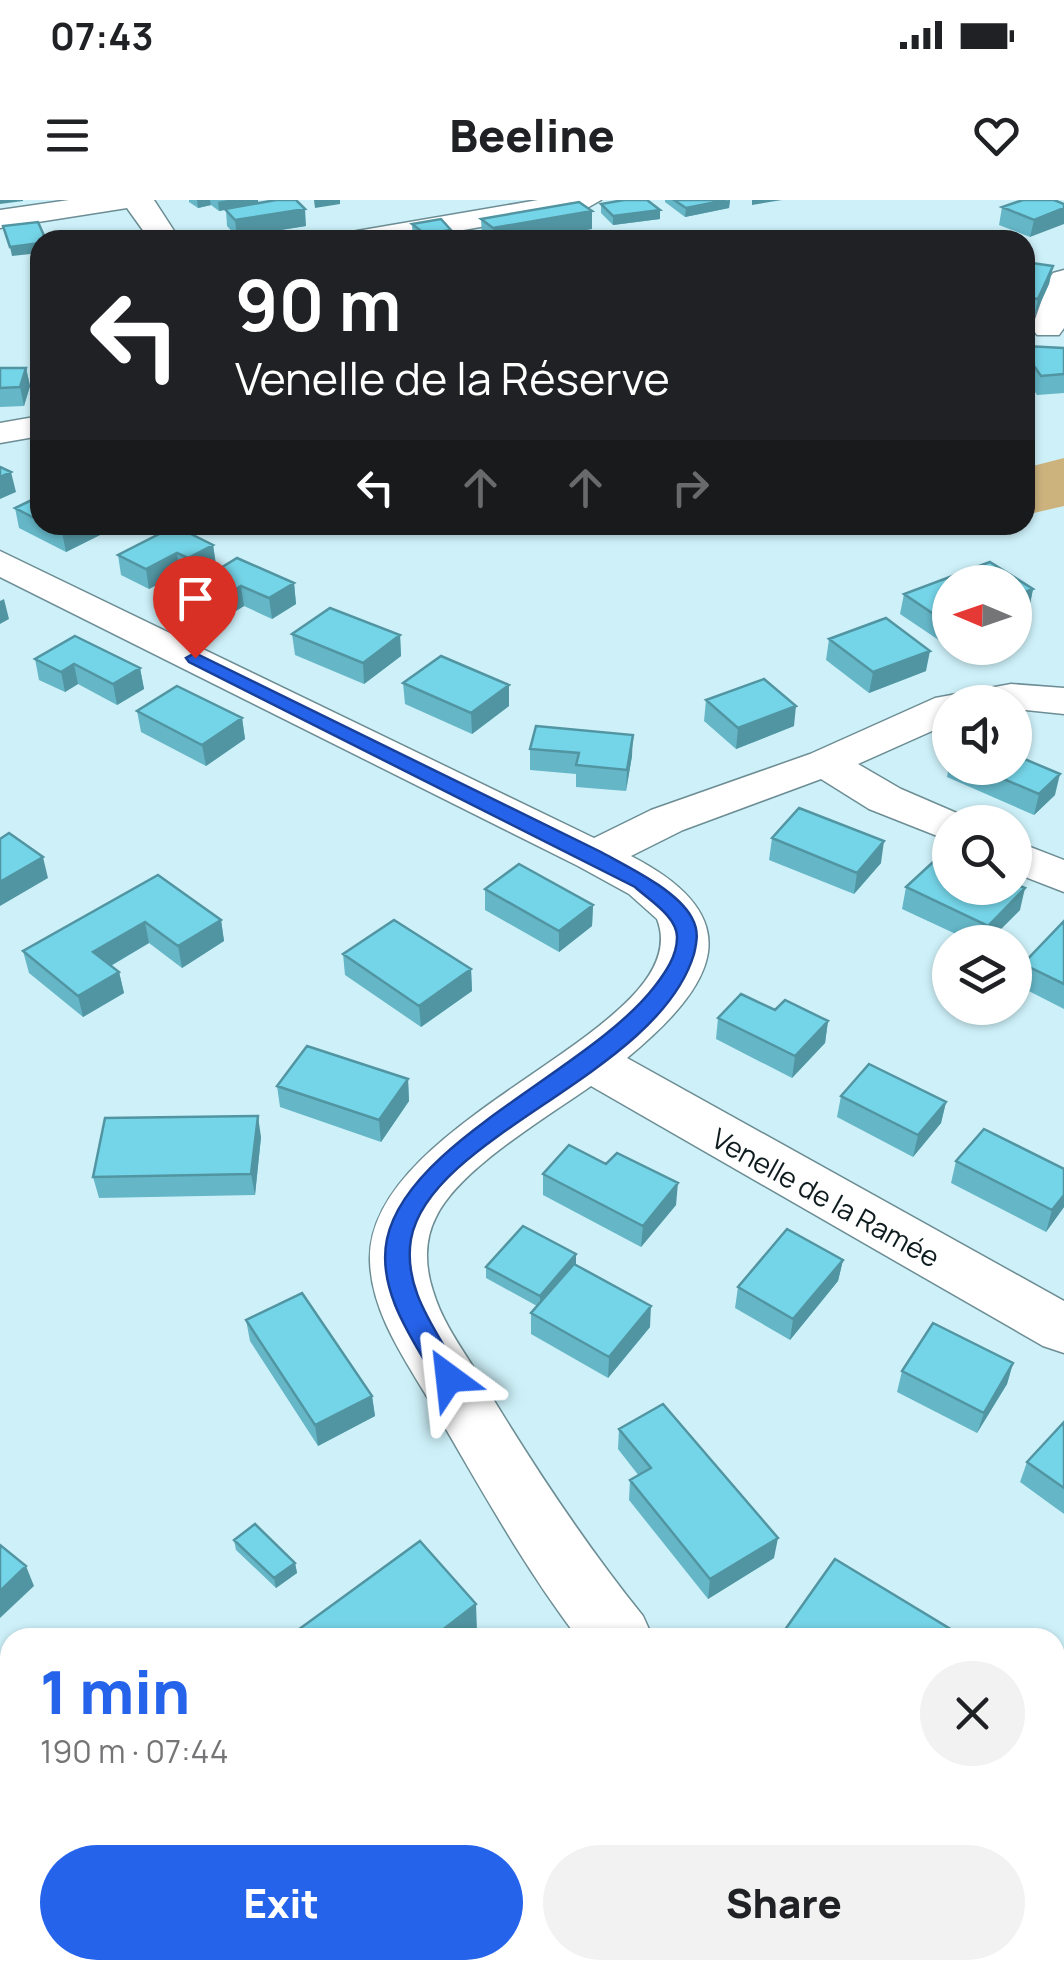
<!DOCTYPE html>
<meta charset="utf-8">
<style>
:root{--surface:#fff;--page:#f2f2f2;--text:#202124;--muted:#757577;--accent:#2563eb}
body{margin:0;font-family:Manrope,sans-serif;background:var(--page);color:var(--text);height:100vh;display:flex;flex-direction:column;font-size:38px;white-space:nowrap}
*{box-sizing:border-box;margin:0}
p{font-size:32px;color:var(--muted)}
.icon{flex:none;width:55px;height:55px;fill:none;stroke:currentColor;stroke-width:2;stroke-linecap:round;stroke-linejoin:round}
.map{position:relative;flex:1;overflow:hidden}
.sheet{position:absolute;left:0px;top:1428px;width:1065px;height:352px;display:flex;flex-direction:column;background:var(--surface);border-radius:30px 30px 0 0;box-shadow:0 2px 8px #0004}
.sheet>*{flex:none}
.guide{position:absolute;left:30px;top:30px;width:1005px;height:305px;border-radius:30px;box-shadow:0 2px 8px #0004;background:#202124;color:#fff;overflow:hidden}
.needle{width:65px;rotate:272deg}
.buttons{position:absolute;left:932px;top:365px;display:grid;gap:20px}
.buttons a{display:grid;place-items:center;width:100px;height:100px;border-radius:50%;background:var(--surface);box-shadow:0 2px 8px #0004;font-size:50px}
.pin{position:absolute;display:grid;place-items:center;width:85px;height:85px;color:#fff;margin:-102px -42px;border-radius:50% 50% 50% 0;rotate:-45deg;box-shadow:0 0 10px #0007}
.pin .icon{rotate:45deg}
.me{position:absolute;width:110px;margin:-55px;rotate:330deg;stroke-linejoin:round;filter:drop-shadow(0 0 8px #0008)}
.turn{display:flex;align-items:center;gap:35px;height:210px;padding:0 40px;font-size:45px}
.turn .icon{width:130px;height:130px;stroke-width:2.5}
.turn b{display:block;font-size:70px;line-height:85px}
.lanes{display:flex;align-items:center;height:95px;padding:0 40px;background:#0003;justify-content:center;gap:50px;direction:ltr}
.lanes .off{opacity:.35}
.round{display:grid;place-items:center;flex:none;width:105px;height:105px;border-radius:52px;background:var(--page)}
.overview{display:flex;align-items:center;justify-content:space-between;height:170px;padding:0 40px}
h1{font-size:60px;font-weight:800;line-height:75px;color:var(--accent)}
.button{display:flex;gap:20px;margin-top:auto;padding:20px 40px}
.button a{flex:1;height:115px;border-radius:60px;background:var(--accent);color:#fff;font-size:40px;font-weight:800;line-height:115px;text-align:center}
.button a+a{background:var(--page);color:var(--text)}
.status{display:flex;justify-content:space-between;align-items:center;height:70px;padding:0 50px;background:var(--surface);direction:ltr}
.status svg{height:28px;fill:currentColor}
header{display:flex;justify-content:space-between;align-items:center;height:130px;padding:0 40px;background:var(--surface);font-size:45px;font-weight:800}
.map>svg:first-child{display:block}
.green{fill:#ccb37e}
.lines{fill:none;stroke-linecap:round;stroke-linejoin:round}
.street-casing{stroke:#6d8d94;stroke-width:3}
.street{fill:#fff;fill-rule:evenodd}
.wall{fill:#65b7c8}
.shaded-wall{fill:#5295a2}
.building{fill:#75d5e8;stroke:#5295a2;stroke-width:2.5}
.route{fill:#2563eb;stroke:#184099;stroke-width:2.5}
.labels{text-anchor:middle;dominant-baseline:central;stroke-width:10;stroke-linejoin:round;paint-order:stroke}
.street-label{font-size:28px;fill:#0f1c1f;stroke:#fff}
</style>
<div class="status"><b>07:43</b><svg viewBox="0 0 49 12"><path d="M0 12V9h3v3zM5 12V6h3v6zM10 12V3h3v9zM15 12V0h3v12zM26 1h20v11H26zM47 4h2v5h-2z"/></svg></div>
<header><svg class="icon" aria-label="menu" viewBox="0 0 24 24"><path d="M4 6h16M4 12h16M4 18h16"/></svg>Beeline<svg class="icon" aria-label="heart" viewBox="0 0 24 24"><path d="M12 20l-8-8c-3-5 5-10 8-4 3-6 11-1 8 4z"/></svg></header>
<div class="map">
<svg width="1064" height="1778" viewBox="0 0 1064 1778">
<rect width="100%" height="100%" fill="#cef1f9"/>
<path class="green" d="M1064,258V306L1025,315V268Z"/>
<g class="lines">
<defs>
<path id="street" d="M69,0H154L180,40H150L127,8L0,28V10Z
M538,0H601L587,8L407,40H342L347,34L357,31Z
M1064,70V128L1059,135H1037L1032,128L1049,79L1053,73Z
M40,216V236L0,243V223Z
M0,351L594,638L651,610L810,554L935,498L1011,484L1064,488V514L1015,509V502H950V523L858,564L901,589L966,617L970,622H950V641L869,609L821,579L683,630L631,656C754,719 714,786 627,858L1064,1101V1153L1043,1146L591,886C547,917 459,969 436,1017C424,1040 425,1067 433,1091C443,1125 466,1154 484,1184C533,1265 584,1343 643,1416L653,1438H578C524,1367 481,1289 436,1212C410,1166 371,1116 370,1060C367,915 701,829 657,719L629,694L578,666L0,377Z
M1015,641L1064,660V692L1015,673Z
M917,1770H1000L1004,1778H920Z"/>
</defs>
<use href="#street" class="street-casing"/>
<use href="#street" class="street"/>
</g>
<path class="wall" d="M189,0H258V2L236,7L306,26L237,37L227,26L226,10L219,11L211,5L198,8L189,2Z
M665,0H730L729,8L685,17L665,2Z
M601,4L660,10V19L613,25L601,13Z
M1064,4L1030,37L999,25L1002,7Z
M592,11V29L525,40H487L482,36L481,19Z
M412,24L452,40H413Z
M1025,62L1053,66L1049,84L1034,117L1025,116Z
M1025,146L1064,148V193L1037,195L1025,177Z
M0,168H26L30,186L24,206L0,207Z
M40,296V325H120L66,352L19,328L15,308Z
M213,345L216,365L191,378L180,373L149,389L121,375L118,355Z
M294,383L296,404L272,419L244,406L216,423L188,410L185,390Z
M1033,389L1029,409L943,443L900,414L904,394Z
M292,434L400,435L401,456L364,484L295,455Z
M829,439L926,471L869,493L826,460Z
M35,459L140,468L144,489L117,505L78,484L65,492L39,480Z
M403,483L509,506L472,534L405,504Z
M706,500L794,526L736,549L704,521Z
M137,511L242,518L245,539L206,566L141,532Z
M530,549L632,556L626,591L576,587V574L530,570Z
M950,560V568H1015L1055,595L1034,615L947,577Z
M772,638L881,663L854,694L769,660Z
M158,675L221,720L224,741L182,768L149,743L111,766L119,772L124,793L83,817L29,773L23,751Z
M906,687L1020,710L988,742H973L902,709Z
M485,689L593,705L592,726L559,752L485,710Z
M1064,721V809L1017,785L1023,764Z
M343,754L471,769L472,791L421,827L345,775Z
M775,810L828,821L825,843L792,878L716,839L718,818Z
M408,879L409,901L381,942L280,907L277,886Z
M841,896L946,902L941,923L913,957L837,917Z
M261,937L255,995L99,998L93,977Z
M956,961L1064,1007L1046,1032L951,983Z
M543,974L676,1005L641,1047L543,995Z
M843,1060L838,1081L790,1140L735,1108L738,1087Z
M576,1065L650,1127L608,1178L531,1134V1113L537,1106L486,1078V1067Z
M246,1120L372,1196L375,1216L318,1246L250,1141Z
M1013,1163L1007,1184L977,1233L897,1192L902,1171Z
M1064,1222V1314L1020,1282L1027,1262Z
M619,1229L774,1358L708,1399L629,1300L630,1280L639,1276L618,1249Z
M234,1340L295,1363L297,1373L276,1388L236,1350Z
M1055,1533L1064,1539V1684L1055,1678Z"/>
<path class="shaded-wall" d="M0,0H23V1L0,4Z
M197,0H210L211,5L198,8Z
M228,0H258V2L219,11L218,2Z
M314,0H340V4L315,8Z
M730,0L729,8L685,17L686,8Z
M752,0H782L752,5Z
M1064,8V24L1030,37L1034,20Z
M305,9L306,26L237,37L235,20Z
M660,10V19L613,25V16Z
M592,11V29L525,40H494L493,28Z
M451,30L452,40H426L425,34Z
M40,43V53L12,56L10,47Z
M1053,66L1049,84L1034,117L1038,99Z
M26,168L30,186L24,206L20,187Z
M11,272L16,292L0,299V277Z
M77,325H120L66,352L62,332Z
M213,345L216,365L191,378L188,358Z
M177,353L180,373L149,389L146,369Z
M294,383L296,404L272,419L269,398Z
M241,386L244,406L216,423L213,403Z
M1033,389L1029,409L1015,415V396Z
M4,399L9,419L0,424V401Z
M950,422V440L943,443L947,423Z
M400,435L401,456L364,484L363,463Z
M930,451L926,471L869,493L873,472Z
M74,464L78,484L65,492L61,472Z
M140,468L144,489L117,505L113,484Z
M509,485V506L472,534L471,513Z
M796,506L794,526L736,549L738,528Z
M242,518L245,539L206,566L202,545Z
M633,535L632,556L626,591L627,570Z
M1060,574L1055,595L1034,615L1039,594Z
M884,641L881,663L854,694L857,673Z
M43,657L48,678L0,706V682Z
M1025,688L1020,710L988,742H984L988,726Z
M593,705L592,726L559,752V731Z
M221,720L224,741L182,768L178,746Z
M145,722L149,743L98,773L93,752Z
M471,769L472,791L421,827L419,806Z
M119,772L124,793L83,817L78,796Z
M828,821L825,843L792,878L795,856Z
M408,879L409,901L381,942L379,920Z
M946,902L941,923L913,957L918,935Z
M258,916L261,937L255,995L251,974Z
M678,983L676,1005L641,1047L643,1026Z
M1064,995V1007L1046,1032L1052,1010Z
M576,1054V1065L540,1107V1096Z
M843,1060L838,1081L790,1140L793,1119Z
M651,1106L650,1127L608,1178L609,1157Z
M1013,1163L1007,1184L977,1233L984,1213Z
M372,1196L375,1216L318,1246L315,1225Z
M778,1338L774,1358L708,1399L710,1379Z
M295,1363L297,1373L276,1388L274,1378Z
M26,1366L34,1386L0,1418V1391Z
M476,1404L477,1431L469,1438H432Z"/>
<path class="building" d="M276,0H296L305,9L235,20L225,9Z
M624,0H647L660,10L613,16L601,4Z
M674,0H726L686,8Z
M1023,0H1054L1064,4V8L1034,20L1002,7Z
M579,2L592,11L493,28L481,19Z
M441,19L451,30L425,34L412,24Z
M38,22L46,40H40V43L10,47L3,26Z
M361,34L368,40H327Z
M1025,62L1053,66L1038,99L1025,97Z
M1025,146L1064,148V174L1041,176L1025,153Z
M0,168H26L20,187L0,188Z
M0,267L11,272L0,277Z
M40,296V321L15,308Z
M48,325H77L62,332Z
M175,326L213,345L188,358L177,353L146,369L118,355Z
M237,358L294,383L269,398L241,386L213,403L185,390Z
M990,362L1033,389L1015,396V382H950V422L947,423L904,394Z
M330,408L400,435L363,463L292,434Z
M886,418L930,451L873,472L829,439Z
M75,436L140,468L113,484L74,464L61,472L35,459Z
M441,456L509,485L471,513L403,483Z
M764,479L796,506L738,528L706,500Z
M177,486L242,518L202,545L137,511Z
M536,526L633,535L627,570L576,565L579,553L530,549Z
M1015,555L1060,574L1039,594L978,568H1015Z
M799,608L884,641L857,673L772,638Z
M9,633L43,657L0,682V639Z
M945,651L950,653V688H1015V684L1025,688L988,726L906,687Z
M519,664L593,705L559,731L485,689Z
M158,675L221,720L178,746L145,722L93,752L119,772L78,796L23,751Z
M394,720L471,769L419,806L343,754Z
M1064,721V784L1023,764Z
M741,794L775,810L785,800L828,821L795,856L718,818Z
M307,846L408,879L379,920L277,886Z
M869,864L946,902L918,935L841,896Z
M258,916L251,974L93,977L105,918Z
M984,929L1064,969V995L1052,1010L956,961Z
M569,945L606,964L617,953L678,983L643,1026L543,974Z
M523,1026L576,1054L540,1096L486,1067Z
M787,1029L843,1060L793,1119L738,1087Z
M574,1064L651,1106L609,1157L531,1113Z
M302,1093L372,1196L315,1225L246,1120Z
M933,1123L1013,1163L984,1213L902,1171Z
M663,1204L778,1338L710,1379L630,1280L651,1268L619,1229Z
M1064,1222V1288L1027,1262Z
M255,1324L295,1363L274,1378L234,1340Z
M420,1341L476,1404L432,1438H287Z
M0,1345L26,1366L0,1391Z
M835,1359L957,1433L954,1438H788L782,1434Z
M1055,1533L1064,1539V1661L1055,1655Z
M634,1770H776L786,1778H633L629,1775Z"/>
<path class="route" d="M195,453L601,652C628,667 677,690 692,718C699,731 697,741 694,754C658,875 430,935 411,1039C402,1092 440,1134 462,1178L458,1186L449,1189L440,1186C415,1143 376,1092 387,1039C408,940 591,870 655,786C665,773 677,756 677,738C678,717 649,700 635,687L189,462L186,458Z"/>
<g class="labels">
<g class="street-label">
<text transform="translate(826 997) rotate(29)">Venelle de la Ramée</text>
</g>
</g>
</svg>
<div class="buttons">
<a><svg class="needle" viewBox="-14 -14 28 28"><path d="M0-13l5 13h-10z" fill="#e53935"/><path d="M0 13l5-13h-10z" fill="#757577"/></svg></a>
<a><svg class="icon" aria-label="sound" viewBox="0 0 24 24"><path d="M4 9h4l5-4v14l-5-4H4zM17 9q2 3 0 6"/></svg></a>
<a><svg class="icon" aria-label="search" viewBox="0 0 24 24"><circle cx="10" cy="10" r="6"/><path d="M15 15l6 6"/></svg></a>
<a><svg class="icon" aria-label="layers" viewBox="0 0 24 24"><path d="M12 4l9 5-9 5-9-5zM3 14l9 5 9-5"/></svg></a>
</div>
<div class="pin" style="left:195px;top:458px;background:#d93025"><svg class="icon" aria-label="arrive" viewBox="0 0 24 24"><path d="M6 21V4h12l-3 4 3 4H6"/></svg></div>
<svg class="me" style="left:449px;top:1178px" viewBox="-20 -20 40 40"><path d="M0-17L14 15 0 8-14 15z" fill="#2563eb" stroke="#fff" stroke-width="4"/></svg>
<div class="guide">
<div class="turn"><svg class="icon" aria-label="left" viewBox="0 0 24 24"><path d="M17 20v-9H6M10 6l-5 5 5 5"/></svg><div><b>90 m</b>Venelle de la Réserve</div></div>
<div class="lanes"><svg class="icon" aria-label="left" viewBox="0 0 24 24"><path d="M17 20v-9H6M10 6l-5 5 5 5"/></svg><svg class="icon off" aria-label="ahead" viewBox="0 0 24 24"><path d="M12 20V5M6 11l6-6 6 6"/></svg><svg class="icon off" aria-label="ahead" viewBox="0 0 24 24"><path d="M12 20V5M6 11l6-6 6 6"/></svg><svg class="icon off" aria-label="right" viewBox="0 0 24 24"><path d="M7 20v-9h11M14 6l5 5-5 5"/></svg></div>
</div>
<section class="sheet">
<div class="overview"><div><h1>1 min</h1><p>190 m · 07:44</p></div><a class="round"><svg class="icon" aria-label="close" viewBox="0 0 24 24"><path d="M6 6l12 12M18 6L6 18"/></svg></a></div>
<div class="button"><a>Exit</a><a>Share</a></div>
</section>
</div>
